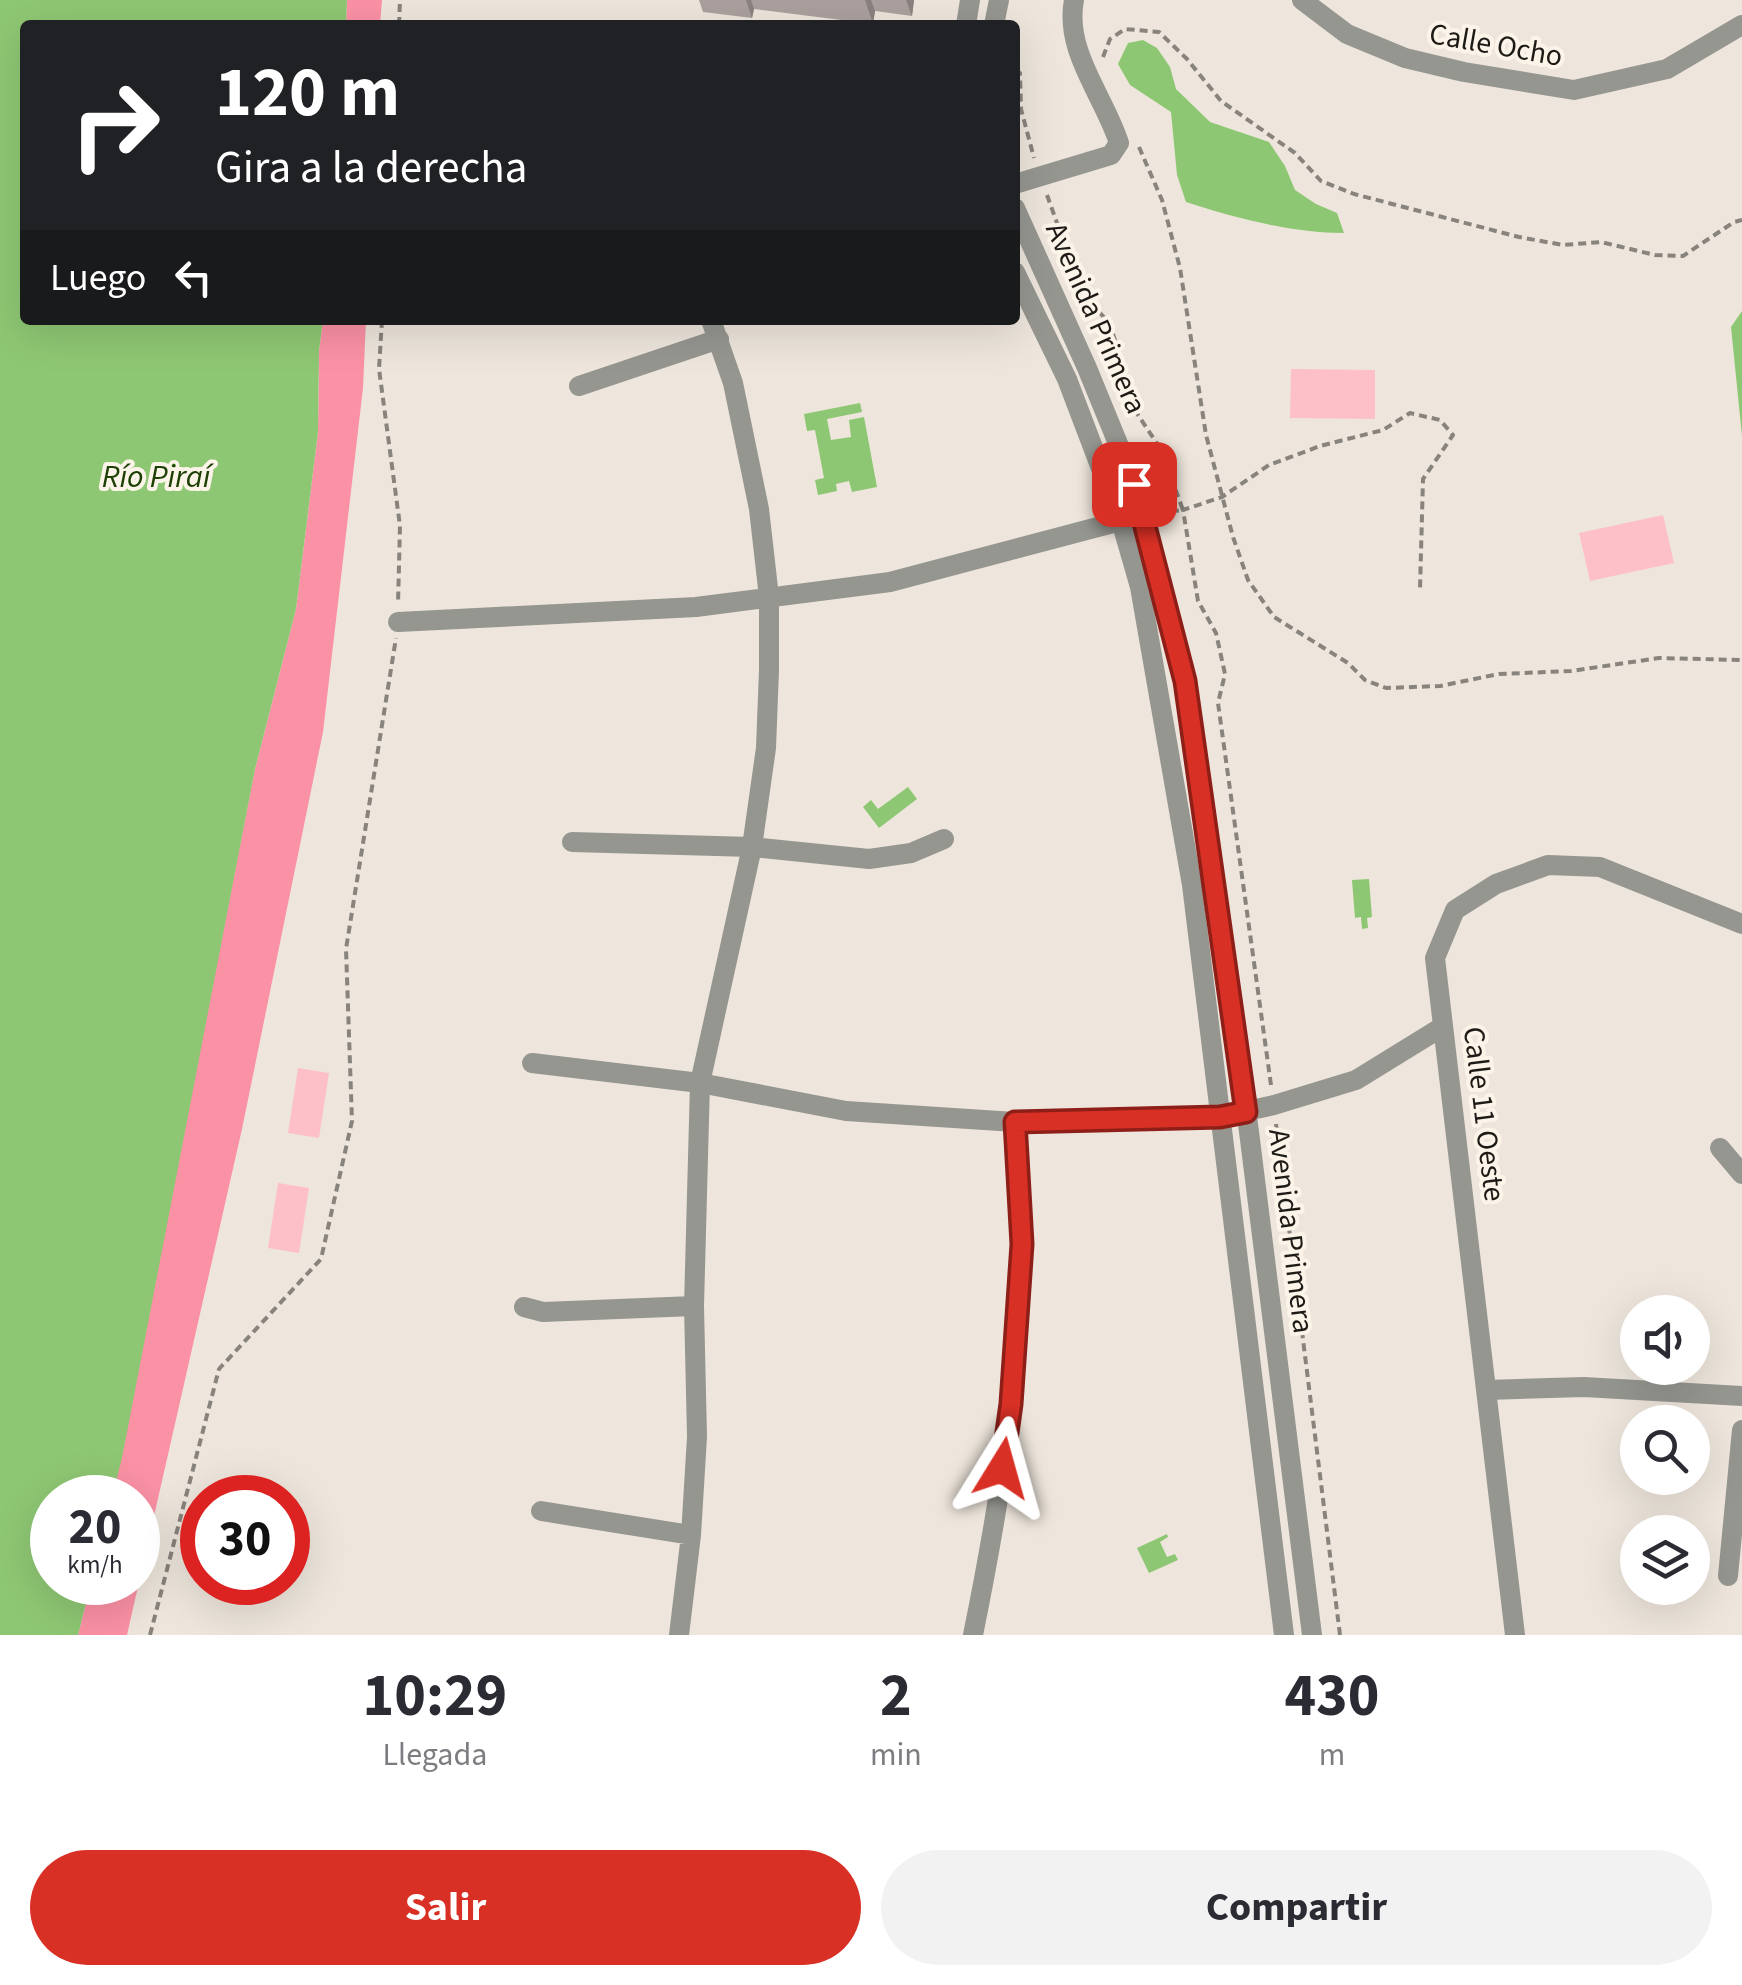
<!DOCTYPE html>
<html lang="es">
<meta charset="utf-8">
<style>
:root{--surface:#fff;--page:#f2f2f3;--text:#2b2b33;--muted:#7c7c81;--accent:#d93025}
body{margin:0;font-family:"Source Sans 3",sans-serif;background:var(--page);color:var(--text);height:100vh;display:flex;flex-direction:column;font-size:38px;white-space:nowrap}
*{box-sizing:border-box;margin:0}
p{font-size:32px;color:var(--muted)}
.icon{flex:none;width:55px;height:55px;fill:none;stroke:currentColor;stroke-width:2;stroke-linecap:round;stroke-linejoin:round}
.map{position:relative;height:1635px;overflow:hidden}
.drawer{display:flex;flex-direction:column;background:var(--surface);flex:1}
.drawer>*{flex:none}
.banner{position:absolute;left:20px;top:20px;width:1000px;height:305px;border-radius:10px;box-shadow:0 10px 40px #0002;background:#202124;color:#fff;overflow:hidden}
.controls{position:absolute;left:1620px;top:1295px;display:grid;gap:20px}
.controls a{display:grid;place-items:center;width:90px;height:90px;border-radius:50%;background:var(--surface);box-shadow:0 10px 40px #0002;font-size:50px}
.speed{position:absolute;left:30px;top:1475px;display:flex;gap:20px;font-size:50px;font-weight:700;text-align:center}
.speed>*{display:grid;place-content:center;width:130px;height:130px;border-radius:50%;background:var(--surface);box-shadow:0 10px 40px #0002;line-height:1}
.speed small{font-size:25px;font-weight:400}
.speed .limit{border:15px solid #d22;background:#fff;color:#111}
.pin{position:absolute;display:grid;place-items:center;width:85px;height:85px;color:#fff;margin:-42px;border-radius:20px;box-shadow:0 5px 15px #0006}
.me{position:absolute;width:110px;margin:-55px;rotate:8deg;stroke-linejoin:round;filter:drop-shadow(0 0 8px #0008)}
.turn{display:flex;align-items:center;gap:35px;height:210px;padding:0 30px;font-size:45px}
.turn .icon{width:130px;height:130px;stroke-width:2.5}
.turn b{display:block;font-size:70px;line-height:85px}
.then{display:flex;align-items:center;height:95px;padding:0 30px;background:#0003;gap:20px;font-size:38px}
.eta{display:flex;justify-content:space-evenly;align-items:center;height:170px;text-align:center}
.eta b{font-size:60px;font-weight:700;line-height:70px}
.primary-button{display:flex;gap:20px;margin-top:auto;padding:20px 30px}
.primary-button a{flex:1;height:115px;border-radius:60px;background:var(--accent);color:#fff;font-size:40px;font-weight:700;line-height:115px;text-align:center}
.primary-button a+a{background:var(--page);color:var(--text)}
.map>svg:first-child{display:block}
.green{fill:#fdc0c9}
.forest{fill:#fb91a5}
.water{fill:#8ec773}
.lines{fill:none;stroke-linecap:round;stroke-linejoin:round}
.path{stroke:#88837c;stroke-width:4;stroke-dasharray:8 5;stroke-linecap:butt}
.street{stroke:#969691;stroke-width:20}
.wall{fill:#aba09d}
.shaded-wall{fill:#8b827f}
.route-casing{stroke:#8d1f18;stroke-width:25}
.route{stroke:#d93025;stroke-width:18}
.labels{text-anchor:middle;dominant-baseline:central;stroke-width:8;stroke-linejoin:round;paint-order:stroke}
.street-label{font-size:30px;fill:#1e1b17;stroke:#fcf3e9}
.water-label{font-size:32px;font-style:italic;fill:#1d4004;stroke:#fcf3e9}
</style>
<div class="map">
<svg width="1742" height="1635" viewBox="0 0 1742 1635">
<rect width="100%" height="100%" fill="#eee6dc"/>
<path class="green" d="M1291,369L1375,370V419L1290,418Z
M1663,515L1674,563L1590,581L1579,533Z
M298,1068L329,1073L319,1138L288,1133Z
M278,1183L309,1188L299,1253L268,1248Z"/>
<path class="forest" d="M347,0H382L380,25H346Z
M323,320H366L363,388L323,732L242,1129L127,1635H78L91,1583L138,1582V1498L112,1497L255,769L296,609L318,432L319,351Z"/>
<path class="water" d="M0,0H347L346,25H25V320H323L319,351L318,432L296,609L255,769L122,1458L112,1497L52,1498V1582L91,1583L78,1635H0Z
M1143,40L1157,48L1170,67L1176,89L1210,122L1269,142L1285,166L1295,190L1316,204L1337,213L1344,233C1292,233 1235,218 1186,202L1177,175L1171,112L1130,85L1118,64L1128,43Z
M1742,311V436L1731,327Z
M860,403L862,412L827,419L831,440L851,437L849,420L864,417L877,487L852,492L849,481L836,484L837,491L818,495L815,480L824,478L815,430L807,431L804,414Z
M908,787L917,799L879,828L863,807L871,800L878,809Z
M1369,879L1372,917L1367,918L1368,928L1362,929L1361,917L1355,918L1352,880Z
M1167,1534L1168,1537L1160,1542L1167,1557L1175,1554L1178,1560L1149,1573L1137,1548Z"/>
<g class="lines">
<path class="path" d="M399,25L400,0
M1103,57L1110,39L1125,29L1159,32L1187,59L1221,101L1295,153L1321,181L1354,194L1519,237L1563,245L1601,242L1655,255L1683,256L1734,222L1742,220
M1015,75L1020,73L1021,109L1034,158
M1139,147L1162,200L1180,268L1206,435L1233,537L1248,580L1274,617L1348,663L1365,680L1386,688L1440,686L1499,674L1571,671L1659,658L1742,660
M1047,195L1082,293L1110,324L1138,415L1160,448L1183,510L1163,512
M382,320L379,369L400,526L398,604
M1271,1085L1218,703L1225,674L1216,633L1198,601L1183,510L1222,497L1269,465L1320,446L1383,430L1410,413L1440,420L1453,435L1423,479L1420,589
M1276,1124L1340,1635
M150,1635L219,1369L321,1259L352,1121L346,949L396,638"/>
<path class="street" d="M1302,0L1347,34L1405,58L1464,72L1574,90L1667,69L1742,25
M966,25L970,0
M994,25L999,0
M1015,184L1111,155L1119,143C1104,96 1064,51 1074,0
M1015,208L1087,368L1135,485L1185,681L1240,1060L1312,1635
M1015,272L1067,379L1121,521L1140,587L1192,885L1284,1635
M579,386L719,339
M398,622L696,607L890,582L1132,518
M572,842L752,847L869,859L911,853L944,839
M532,1063L700,1083L846,1111L1015,1122L1220,1117L1274,1105L1356,1080L1442,1027
M1720,1148L1742,1174
M524,1307L543,1312L694,1306
M1487,1390L1584,1387L1742,1396
M541,1511L691,1535
M1728,1576L1742,1430
M679,1635L691,1535L697,1437L694,1306L700,1083L752,847L766,748L769,670V597L759,509L733,383L711,320
M973,1635C999,1507 1020,1376 1022,1245C1023,1204 1018,1163 1015,1122
M1515,1635L1435,958L1455,910L1496,884L1548,865L1600,867L1742,924"/>
</g>
<path class="wall" d="M699,0H914L912,16L875,11L873,24L754,9L752,18L703,12Z"/>
<path class="shaded-wall" d="M746,0H751L754,9L752,18Z
M865,0H871L875,11L873,24Z
M906,0H914L912,16Z"/>
<g class="lines">
<defs>
<path id="route" d="M1002,1468L1011,1404L1022,1244L1015,1122L1220,1117L1246,1112L1185,681L1134,484"/>
</defs>
<use href="#route" class="route-casing"/>
<use href="#route" class="route"/>
</g>
<g class="labels">
<g class="street-label">
<text transform="translate(1496 45) rotate(10)">Calle Ocho</text>
<text transform="translate(1096 318) rotate(66)">Avenida Primera</text>
<text transform="translate(1484 1114) rotate(83)">Calle 11 Oeste</text>
<text transform="translate(1291 1231) rotate(83)">Avenida Primera</text>
</g>
<g class="water-label">
<text x="156" y="477">Río Piraí</text>
</g>
</g>
</svg>
<div class="controls">
<a><svg class="icon" aria-label="sound" viewBox="0 0 24 24"><path d="M4 9h4l5-4v14l-5-4H4zM17 9q2 3 0 6"/></svg></a>
<a><svg class="icon" aria-label="search" viewBox="0 0 24 24"><circle cx="10" cy="10" r="6"/><path d="M15 15l6 6"/></svg></a>
<a><svg class="icon" aria-label="layers" viewBox="0 0 24 24"><path d="M12 4l9 5-9 5-9-5zM3 14l9 5 9-5"/></svg></a>
</div>
<div class="speed"><div>20<small>km/h</small></div><div class="limit">30</div></div>
<div class="pin" style="left:1134px;top:484px;background:#d93025"><svg class="icon" aria-label="arrive" viewBox="0 0 24 24"><path d="M6 21V4h12l-3 4 3 4H6"/></svg></div>
<svg class="me" style="left:1002px;top:1468px" viewBox="-20 -20 40 40"><path d="M0-17L14 15 0 8-14 15z" fill="#d93025" stroke="#fff" stroke-width="4"/></svg>
<div class="banner">
<div class="turn"><svg class="icon" aria-label="right" viewBox="0 0 24 24"><path d="M7 20v-9h11M14 6l5 5-5 5"/></svg><div><b>120 m</b>Gira a la derecha</div></div>
<div class="then">Luego<svg class="icon" aria-label="left" viewBox="0 0 24 24"><path d="M17 20v-9H6M10 6l-5 5 5 5"/></svg></div>
</div>
</div>
<section class="drawer">
<div class="eta">
<div><b>10:29</b><p>Llegada</p></div>
<div><b>2</b><p>min</p></div>
<div><b>430</b><p>m</p></div>
</div>
<div class="primary-button"><a>Salir</a><a>Compartir</a></div>
</section>
